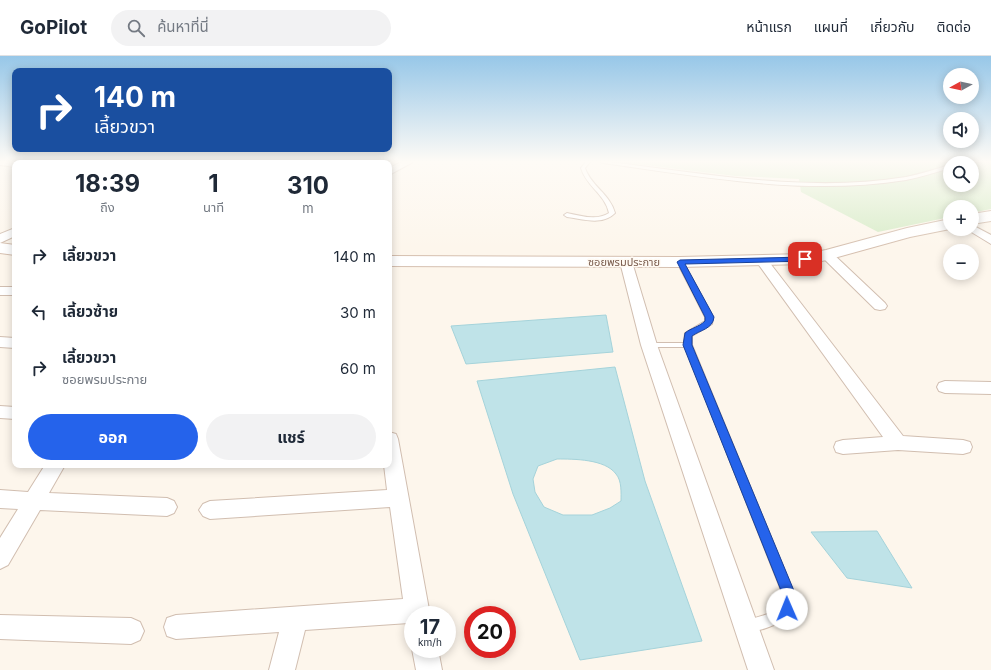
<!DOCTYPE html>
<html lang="th">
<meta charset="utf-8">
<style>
:root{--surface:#fff;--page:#f2f2f3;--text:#1f2937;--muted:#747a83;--line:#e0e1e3;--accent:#2563eb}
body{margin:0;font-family:Inter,"Noto Sans Thai",sans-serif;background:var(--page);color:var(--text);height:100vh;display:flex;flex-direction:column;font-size:15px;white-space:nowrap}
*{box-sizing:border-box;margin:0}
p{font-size:13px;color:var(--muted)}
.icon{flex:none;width:22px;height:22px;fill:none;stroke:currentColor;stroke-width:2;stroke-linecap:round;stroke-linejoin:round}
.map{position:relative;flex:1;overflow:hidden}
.details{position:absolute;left:12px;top:104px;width:380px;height:308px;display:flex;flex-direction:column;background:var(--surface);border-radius:8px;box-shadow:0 2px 10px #0003}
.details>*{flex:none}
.guide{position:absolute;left:12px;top:12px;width:380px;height:84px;border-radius:8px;box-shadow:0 2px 10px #0003;background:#1a4fa0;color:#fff;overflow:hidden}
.needle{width:26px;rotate:262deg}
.buttons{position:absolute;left:943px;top:12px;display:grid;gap:8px}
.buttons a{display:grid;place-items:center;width:36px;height:36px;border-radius:50%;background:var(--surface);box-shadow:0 2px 10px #0003;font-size:20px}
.speed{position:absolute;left:404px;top:550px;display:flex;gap:8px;font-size:20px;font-weight:700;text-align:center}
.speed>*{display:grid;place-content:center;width:52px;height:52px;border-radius:50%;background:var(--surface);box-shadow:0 2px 10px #0003;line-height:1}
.speed small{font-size:10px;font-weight:400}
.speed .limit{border:6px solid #d22;background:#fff;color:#111}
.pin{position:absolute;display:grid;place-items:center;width:34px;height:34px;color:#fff;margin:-17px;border-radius:8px;box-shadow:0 2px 6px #0006}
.me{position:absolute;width:44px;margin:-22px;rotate:359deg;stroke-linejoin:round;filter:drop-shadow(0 0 3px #0008)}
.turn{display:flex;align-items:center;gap:14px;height:84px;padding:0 16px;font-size:18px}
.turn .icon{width:52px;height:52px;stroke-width:2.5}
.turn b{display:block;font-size:28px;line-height:34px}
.eta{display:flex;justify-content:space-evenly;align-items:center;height:68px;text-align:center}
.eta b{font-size:24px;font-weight:700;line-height:28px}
.primary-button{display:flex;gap:8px;margin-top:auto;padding:8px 16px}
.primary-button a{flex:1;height:46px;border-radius:24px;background:var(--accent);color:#fff;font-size:16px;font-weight:700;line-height:46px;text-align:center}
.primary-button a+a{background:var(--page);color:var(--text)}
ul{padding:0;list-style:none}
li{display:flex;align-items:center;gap:12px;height:56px;padding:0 16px}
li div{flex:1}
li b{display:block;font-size:15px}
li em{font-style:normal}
header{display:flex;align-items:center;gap:24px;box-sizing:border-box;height:56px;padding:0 20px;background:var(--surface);border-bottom:1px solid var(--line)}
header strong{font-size:19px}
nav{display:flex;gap:22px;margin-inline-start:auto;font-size:14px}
.search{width:280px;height:36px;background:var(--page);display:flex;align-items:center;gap:10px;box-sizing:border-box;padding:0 14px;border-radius:22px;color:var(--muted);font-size:15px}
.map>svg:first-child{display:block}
.green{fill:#d8ecc9;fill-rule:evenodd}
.water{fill:#bfe3e8;stroke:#a5d3da;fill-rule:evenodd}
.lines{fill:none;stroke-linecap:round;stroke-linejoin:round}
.lane-casing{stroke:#d1beb0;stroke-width:2}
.street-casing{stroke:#d1beb0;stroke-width:2}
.secondary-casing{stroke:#d6c0b0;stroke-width:2}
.lane{fill:#fff;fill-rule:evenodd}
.street{fill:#fff;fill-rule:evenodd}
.secondary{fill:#fff;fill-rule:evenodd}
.route{fill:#2563eb;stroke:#184099}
.labels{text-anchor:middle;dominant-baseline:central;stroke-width:3;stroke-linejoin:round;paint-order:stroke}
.far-street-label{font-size:11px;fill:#7a5c4d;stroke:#fffaf3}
</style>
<header>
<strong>GoPilot</strong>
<div class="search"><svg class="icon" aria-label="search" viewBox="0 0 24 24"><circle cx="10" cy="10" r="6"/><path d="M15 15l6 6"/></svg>ค้นหาที่นี่</div>
<nav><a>หน้าแรก</a><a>แผนที่</a><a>เกี่ยวกับ</a><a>ติดต่อ</a></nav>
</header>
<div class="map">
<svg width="991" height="614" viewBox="0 0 991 614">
<rect width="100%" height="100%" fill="#fdf6ec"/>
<path class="green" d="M620,106H991V153L972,157V151H950V161L878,176L801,136L799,123L735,120ZM950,107H972V129H950Z"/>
<path class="water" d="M606,259L613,296L466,308L451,270Z
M615,311L645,425L702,585L580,604L513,438L477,325ZM557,403C574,403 605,403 616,418C622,425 621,437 621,445L610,452L592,459H563L544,451L535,436L533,423L538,410Z
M877,475L912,532L847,522L811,476Z"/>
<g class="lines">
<defs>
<path id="lane" d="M586,106H590L585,112C591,130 610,138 615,157C602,170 583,163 567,161L564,159L567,157C581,160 597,165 609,157C605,138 586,130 581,112Z
M601,106H610C708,118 808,137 906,121C921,118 935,113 950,109V112C936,116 921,121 906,124C806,140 703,121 603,107Z
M680,204L683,206L713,261L712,268L692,280V289L796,542C794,548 792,554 788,559C782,568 753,579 743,574L741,570L743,566C758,559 777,561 784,542L685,291H649L645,289L649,287H684L685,277L705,265V261L677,206Z"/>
<path id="street" d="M0,106H17L19,107H15V111L0,109Z
M402,106H413L389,119V112Z
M972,169L991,179V188L968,174L967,173H972Z
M15,172V180L0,187V178Z
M827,195L831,196L885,247L887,250L885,253L880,254L875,253L823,202L821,199L823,196Z
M762,201L766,202L903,380L963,384L970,386L972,391L970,396L963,398L898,394L843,398L836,396L834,391L836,386L843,384L883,381L756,205L758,202Z
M626,202L630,203L632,206L657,289L774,614H748L641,289L620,206L622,203Z
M0,231H15V239H0Z
M0,281L15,282V292L0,291Z
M945,325L991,326V338L945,337L939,335L937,331L939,327Z
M0,350L15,351V363L0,362Z
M389,376L396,378L398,383L430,559H413V569L409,567L305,574L295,614H269L279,576L176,583L167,580L164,571L167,562L176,559L403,543L390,451L210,463L203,460L199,454L203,448L210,445L387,434L384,409H389Z
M45,409H65L49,437L167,442L174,445L177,451L174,457L167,460L40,454L8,509L0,513V482L18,453L0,452V434L28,436Z
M0,559L131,562L140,566L144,575L140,584L131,588L0,583Z
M413,591V593H438L442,614H416L412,593Z"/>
<path id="secondary" d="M991,155V165L972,168V158Z
M950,163V173L910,181L827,204L805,208L680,211L389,210V200L680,201L805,198L826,194L907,172Z
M0,187L15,189V199L0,197Z"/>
</defs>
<use href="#lane" class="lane-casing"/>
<use href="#street" class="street-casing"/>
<use href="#secondary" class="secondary-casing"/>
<use href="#lane" class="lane"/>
<use href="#street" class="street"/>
<use href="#secondary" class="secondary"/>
</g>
<linearGradient id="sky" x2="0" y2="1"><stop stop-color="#97c7e8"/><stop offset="0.55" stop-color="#fefbf6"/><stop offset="1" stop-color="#fefbf6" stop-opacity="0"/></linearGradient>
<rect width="991" height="192" fill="url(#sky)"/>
<path class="route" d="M805,201H808V205L685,208L714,261C713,273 700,274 692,280V289L797,542L792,558L787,560L782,558L780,553L784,542L683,289L685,277C691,272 699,271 705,265V261L677,206L680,204Z"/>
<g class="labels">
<g class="far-street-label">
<text x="624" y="206">ซอยพรมประกาย</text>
</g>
</g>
</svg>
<div class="buttons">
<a><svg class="needle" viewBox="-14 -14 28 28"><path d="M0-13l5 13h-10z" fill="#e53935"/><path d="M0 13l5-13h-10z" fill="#747a83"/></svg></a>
<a><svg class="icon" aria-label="sound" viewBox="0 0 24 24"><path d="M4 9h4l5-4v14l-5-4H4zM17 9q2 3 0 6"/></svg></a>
<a><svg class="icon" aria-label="search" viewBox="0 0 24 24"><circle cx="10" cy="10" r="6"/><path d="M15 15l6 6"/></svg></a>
<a>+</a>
<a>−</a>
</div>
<div class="speed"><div>17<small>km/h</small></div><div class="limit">20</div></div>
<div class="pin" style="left:805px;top:203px;background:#d93025"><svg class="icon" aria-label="arrive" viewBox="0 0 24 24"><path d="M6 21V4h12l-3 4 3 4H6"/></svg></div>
<svg class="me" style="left:787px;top:553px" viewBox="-20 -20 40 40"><circle r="19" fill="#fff"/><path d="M0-13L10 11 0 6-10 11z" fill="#2563eb"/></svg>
<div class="guide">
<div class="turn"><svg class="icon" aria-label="right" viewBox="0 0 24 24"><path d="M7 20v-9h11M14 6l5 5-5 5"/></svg><div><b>140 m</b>เลี้ยวขวา</div></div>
</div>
<section class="details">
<div class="eta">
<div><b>18:39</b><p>ถึง</p></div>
<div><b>1</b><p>นาที</p></div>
<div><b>310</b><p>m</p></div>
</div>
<ul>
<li><svg class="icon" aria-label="right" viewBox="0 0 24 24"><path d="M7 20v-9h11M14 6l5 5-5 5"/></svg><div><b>เลี้ยวขวา</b></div><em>140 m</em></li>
<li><svg class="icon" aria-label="left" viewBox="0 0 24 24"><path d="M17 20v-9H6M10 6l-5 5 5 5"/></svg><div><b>เลี้ยวซ้าย</b></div><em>30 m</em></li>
<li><svg class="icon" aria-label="right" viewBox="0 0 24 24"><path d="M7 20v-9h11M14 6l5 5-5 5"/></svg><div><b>เลี้ยวขวา</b><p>ซอยพรมประกาย</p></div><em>60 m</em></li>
</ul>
<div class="primary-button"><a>ออก</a><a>แชร์</a></div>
</section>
</div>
